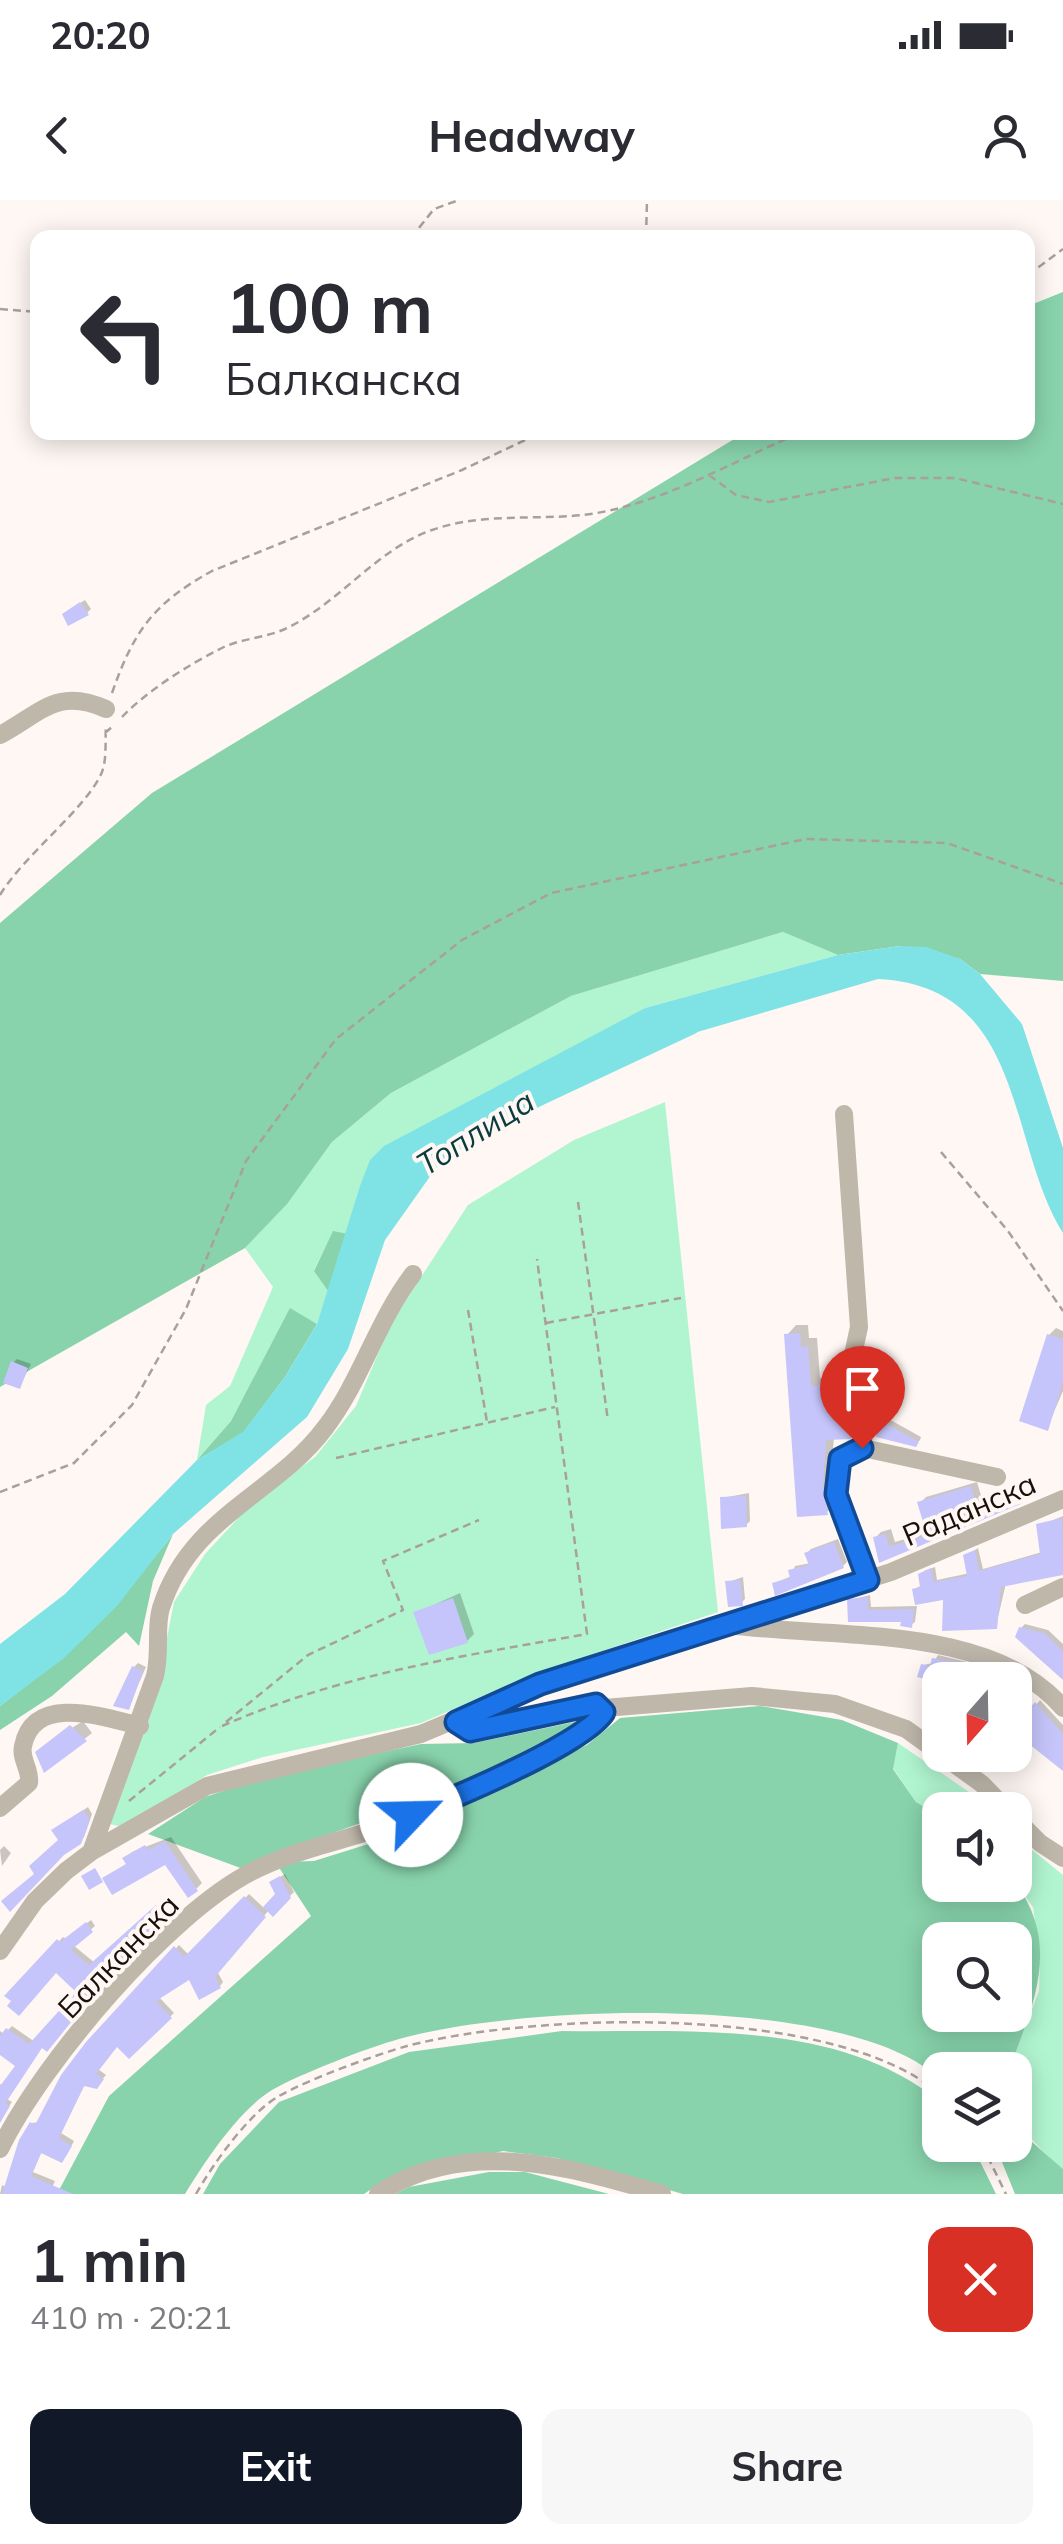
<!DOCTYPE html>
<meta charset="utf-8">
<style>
:root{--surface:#fff;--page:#f7f7f7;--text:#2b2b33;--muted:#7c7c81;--accent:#111827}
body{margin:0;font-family:Mulish,sans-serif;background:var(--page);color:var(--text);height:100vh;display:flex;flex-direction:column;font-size:38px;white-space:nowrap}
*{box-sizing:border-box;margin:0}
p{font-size:32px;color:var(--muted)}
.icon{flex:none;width:55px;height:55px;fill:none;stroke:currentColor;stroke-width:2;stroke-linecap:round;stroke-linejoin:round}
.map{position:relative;height:1994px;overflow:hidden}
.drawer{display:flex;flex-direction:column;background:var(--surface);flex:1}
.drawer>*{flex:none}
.guide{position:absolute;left:30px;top:30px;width:1005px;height:210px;border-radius:20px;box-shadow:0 5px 25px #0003;background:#fff;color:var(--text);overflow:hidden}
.needle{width:65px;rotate:200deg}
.controls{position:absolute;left:922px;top:1462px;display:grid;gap:20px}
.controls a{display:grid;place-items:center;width:110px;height:110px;border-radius:20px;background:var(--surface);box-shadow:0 5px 25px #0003;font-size:50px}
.pin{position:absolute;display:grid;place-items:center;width:85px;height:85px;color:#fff;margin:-102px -42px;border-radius:50% 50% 50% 0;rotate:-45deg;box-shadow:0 0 10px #0007}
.pin .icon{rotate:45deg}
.me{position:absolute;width:110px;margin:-55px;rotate:66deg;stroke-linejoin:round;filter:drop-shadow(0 0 8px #0008)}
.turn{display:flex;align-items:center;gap:35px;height:210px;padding:0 30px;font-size:45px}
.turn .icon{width:130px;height:130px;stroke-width:2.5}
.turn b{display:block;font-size:70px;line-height:85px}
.round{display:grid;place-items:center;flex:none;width:105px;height:105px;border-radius:20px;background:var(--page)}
.headline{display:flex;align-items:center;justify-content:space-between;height:170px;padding:0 30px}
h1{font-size:60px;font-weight:700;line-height:75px}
.action{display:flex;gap:20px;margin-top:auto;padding:20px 30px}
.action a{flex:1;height:115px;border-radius:20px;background:var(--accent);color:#fff;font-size:40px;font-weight:700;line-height:115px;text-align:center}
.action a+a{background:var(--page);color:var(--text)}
.status{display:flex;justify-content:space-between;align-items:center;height:70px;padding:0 50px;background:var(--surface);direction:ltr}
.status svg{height:28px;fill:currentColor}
header{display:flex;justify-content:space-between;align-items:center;height:130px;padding:0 30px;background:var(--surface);font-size:45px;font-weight:700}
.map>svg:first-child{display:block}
.green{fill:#b1f5d0}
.forest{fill:#88d3ac;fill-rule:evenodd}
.water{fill:#7fe3e6;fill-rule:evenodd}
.shadow{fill:#0003}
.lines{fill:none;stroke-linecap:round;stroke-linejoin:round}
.river{stroke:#7fe3e6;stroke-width:28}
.building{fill:#c5c5fb}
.path{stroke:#a8a09b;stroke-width:2.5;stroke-dasharray:8 5;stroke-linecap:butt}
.minor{stroke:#beb7aa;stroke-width:18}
.route-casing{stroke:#114b97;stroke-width:25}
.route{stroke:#1a73e8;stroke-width:18}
.labels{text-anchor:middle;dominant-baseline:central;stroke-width:8;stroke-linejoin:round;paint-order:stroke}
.street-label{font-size:30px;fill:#190f08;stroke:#fef7f3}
.water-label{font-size:32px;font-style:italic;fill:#0b3c3d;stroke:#fef7f3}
</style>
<div class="status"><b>20:20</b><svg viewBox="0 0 49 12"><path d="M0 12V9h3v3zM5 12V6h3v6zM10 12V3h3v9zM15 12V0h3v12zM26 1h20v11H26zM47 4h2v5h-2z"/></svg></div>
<header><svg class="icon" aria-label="back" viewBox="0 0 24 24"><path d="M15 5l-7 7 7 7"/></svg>Headway<svg class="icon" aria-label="person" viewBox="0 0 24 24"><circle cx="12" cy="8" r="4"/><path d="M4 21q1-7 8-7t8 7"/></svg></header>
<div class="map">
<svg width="1063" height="1994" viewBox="0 0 1063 1994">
<rect width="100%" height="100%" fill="#fef7f3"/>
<path class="green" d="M783,732L838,755L645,808L616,824L354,1017L348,1034L333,1032L314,1070L328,1091L317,1124L290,1109L231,1221L197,1260L206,1205L230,1186L273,1087L245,1048L287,1003L332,942L391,893L571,796Z
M665,902L718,1412L540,1472L421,1523L263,1557L207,1575L125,1627L109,1624L162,1463L174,1402L205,1354L253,1302L315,1257L356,1206L391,1123L468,1005L574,940Z
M898,1543L982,1601L991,1610H940V1616L916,1602L893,1568Z
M1015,1636L1063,1675V1969C1022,1933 1015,1925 1015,1870H1009L1039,1791L1040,1757L1033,1707L1015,1683Z"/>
<path class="forest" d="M1063,92V781L980,774L960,759L900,746L838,755L783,732L571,796L391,893L332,942L287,1004L245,1048L0,1187V723L152,593L744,233L1028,232V106Z
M333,1031L348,1034L328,1091L314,1071Z
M290,1108L317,1124L285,1177L243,1233L197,1260L231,1221Z
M173,1334L153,1381L139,1446L126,1432L52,1496L0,1530V1506C71,1453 119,1403 173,1334Z
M760,1506L842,1520L898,1543L893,1569L916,1602L940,1616V1685L1015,1683C1062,1744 1033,1806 1009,1870H940V1879C846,1792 518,1805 399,1839C367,1848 300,1874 272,1890C239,1910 205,1961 185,1994H57L109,1896L311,1716L276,1663L246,1670L148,1634L205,1597L266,1577L421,1544L474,1543L579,1521L527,1552L403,1608L330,1634L315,1648L281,1662L314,1661L391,1637L587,1545L620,1518ZM940,1740H1015V1815H940Z
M562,1831C686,1833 838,1818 940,1902V1945H972L996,1994H683L557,1958L503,1951L386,1979L364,1994H203L220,1964L279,1902L409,1852Z
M1015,1910L1024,1935L1063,1969V1994H1015L995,1945H1015Z
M489,1972H525L609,1994H395L409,1987Z"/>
<path class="water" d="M900,746L926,747L960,759L980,774L1022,824L1063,948V1033C1007,944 1026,786 878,779L660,843L465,946L436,968L385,1040L348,1149L307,1217L173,1334L117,1406L64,1458L0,1506V1444L65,1394L197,1260L243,1232L285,1177L317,1124L360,986L370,960L384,946L645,808L838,755ZM652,831L655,836L556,889L559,882L609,847Z"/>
<path class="shadow" d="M85,400L91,409L87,413L69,410Z
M796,1125H808L809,1138H817L820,1178L833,1177L834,1195L858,1194L859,1227L850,1236L834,1237L831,1275L836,1303L827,1312L787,1135Z
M1056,1128L1063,1131V1191L1047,1228L1049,1135Z
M17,1159L31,1164L20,1186L13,1163Z
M887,1218L921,1237L920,1240L916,1244L879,1230Z
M977,1282L986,1312L1012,1302L881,1359L875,1338L881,1332L891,1329L895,1342L929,1332L920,1303L926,1297Z
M749,1293L750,1321L746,1325L722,1298Z
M1063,1316V1373L1006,1383L996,1426L945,1397L915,1389L922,1385L924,1371L935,1367L937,1380L970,1373L966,1356L978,1348L983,1369L1042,1352L1039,1326Z
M838,1339L847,1362L843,1366L774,1383L792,1376L795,1366L811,1363L807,1353L811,1349Z
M743,1377L745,1399L741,1403L728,1382Z
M460,1393L474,1434L467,1441L416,1413Z
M870,1395L871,1407L917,1406L915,1422L911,1425L904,1420L850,1419V1400Z
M1025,1424L1048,1430L1063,1444V1477L1021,1428Z
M938,1455L984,1466L982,1471L995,1480H950L923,1465L933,1463Z
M138,1463L146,1467L128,1508L134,1467Z
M1040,1500L1063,1525V1568L1025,1537L1015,1552V1530Z
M83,1521L92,1533L46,1569L45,1545Z
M995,1555H1013L1007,1563Z
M88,1607L92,1614L84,1637L37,1674L61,1640L58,1627Z
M171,1637L202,1683L196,1689L166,1662L105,1678L128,1663L126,1658L132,1652Z
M4,1646L11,1653L2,1666L0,1650Z
M285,1674L294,1692L273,1713L269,1710L217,1771L223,1782L220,1786L189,1777L159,1797L174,1813L129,1856L117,1844L98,1869L106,1875L100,1882L85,1884L61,1933L74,1941L66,1956L42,1951L33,1972L55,1981L49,1994H0L2,1985L8,1988L32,1923L40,1922L88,1844L179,1745L190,1756L249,1694L264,1708L278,1694L272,1682Z
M162,1703L170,1713L43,1845L7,1899L12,1902L0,1919V1884L3,1886L18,1866L0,1852V1831L4,1834L12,1826L35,1842L80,1792L56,1770L14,1800L8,1796L63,1737L66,1739L91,1720L95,1726L73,1745L95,1763Z"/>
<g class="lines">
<path class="river" d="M529,896L689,821"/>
</g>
<path class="building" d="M80,402L89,415L68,426L62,414Z
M800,1133L801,1147L808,1146L811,1186L825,1185L826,1203L848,1202L852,1210L851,1239L826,1240L823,1286L828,1315L797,1317L784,1134Z
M1047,1134L1063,1139V1182L1048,1231L1019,1221Z
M11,1161L28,1168L20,1189L3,1183Z
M881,1221L919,1242L916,1247L876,1237Z
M971,1286L980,1316L1023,1303L879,1363L873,1337L886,1334L889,1347L927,1335L917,1302Z
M746,1296L747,1327L721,1329L720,1297Z
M1062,1318L1063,1375L1001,1387L997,1429L942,1431L943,1400L915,1405L912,1389L920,1387L918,1374L931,1368L934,1382L967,1376L963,1355L975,1350L979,1371L1040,1354L1036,1324Z
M834,1342L844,1368L775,1396L772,1383L790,1378L788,1370L809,1365L804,1353Z
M740,1380L743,1406L728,1407L725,1381Z
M868,1397V1410L914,1409L912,1428L900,1426L901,1422H848L847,1399Z
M453,1398L468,1443L429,1455L413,1412Z
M1019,1427L1044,1433L1063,1451V1480L1015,1437Z
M932,1458L956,1462L982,1470L978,1480L940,1483L917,1477L921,1464L930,1466Z
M132,1466L143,1471L129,1510L113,1506Z
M1035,1502L1063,1534V1571L1024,1540L1015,1554V1524Z
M70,1525L87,1541L44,1573L35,1552Z
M83,1610L90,1620L81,1644L64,1655L10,1712L1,1701L34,1674L29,1666L58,1640L51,1630Z
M165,1641L198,1691L188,1698L165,1665L112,1695L102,1678L126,1664L122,1658L145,1645L148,1650Z
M95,1668L103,1682L89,1690L81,1676Z
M280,1676L291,1698L273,1717L263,1707L275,1694L269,1682Z
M244,1696L266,1717L215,1777L221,1788L199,1800L189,1780L156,1801L172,1818L129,1859L117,1847L96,1874L104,1879L97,1889L84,1886L59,1938L72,1946L62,1963L41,1953L31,1976L73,1994H2L19,1940L30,1922L35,1925L61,1875L86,1842L174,1746L184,1757Z
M156,1705L167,1719L101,1785L47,1852L42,1848L5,1904L10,1906L0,1923V1886L15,1866L0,1855V1836L6,1828L29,1844L76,1792L56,1773L19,1816L7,1806L11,1801L4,1796L57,1739L60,1742L86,1722L93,1732L71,1750L89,1765Z"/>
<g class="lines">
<path class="path" d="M411,38L434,9L459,0
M646,38L647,0
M1028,75L1063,49
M0,109L38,112
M709,275L736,295L769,302L895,278H955L1063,304
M112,493C134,430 154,403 212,371L462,270L542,232
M122,517C148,490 188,465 222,448C242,438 267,438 287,428C339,403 377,349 432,330C486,311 542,322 597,313C670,300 735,260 802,232
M105,533L113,526
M0,695C24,655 87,608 102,572C107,559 105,539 106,525
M941,952L1008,1031L1063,1111
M578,1002L608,1221
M468,1110L487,1222
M546,1123L681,1098
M336,1258L555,1207
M0,1292L74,1263L132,1205L186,1109L246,961L336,839L462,740L551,693L806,639L947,643L1063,684
M226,1522L308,1455L403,1410L383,1361L479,1320
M222,1526C338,1475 462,1456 587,1434L537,1059
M129,1601L220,1527
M982,1945L1006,1994
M196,1994C213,1964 249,1913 279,1896C309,1879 375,1855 407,1846C537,1812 835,1804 940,1894"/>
<path class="minor" d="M0,535C41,513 57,487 106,509
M844,914L859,1127L849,1173L865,1208L863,1248
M868,1379C855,1346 804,1261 863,1248L997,1277
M1025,1405L1063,1387
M730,1425C833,1439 991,1423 1063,1508
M604,1508L752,1496L835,1504L906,1529L982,1584L1007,1610
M0,1608L29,1583C31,1570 20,1559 23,1546C34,1492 106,1518 140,1526
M1015,1618L1040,1643L1063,1658
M91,1652L155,1476C161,1452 155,1426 161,1408C190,1316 275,1295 325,1228C361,1181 377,1121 413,1074
M0,1751L35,1701L66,1671L91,1652L207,1586L421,1534L540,1484L891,1372L1063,1299
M0,1949C42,1863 168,1714 253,1671C296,1649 345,1641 390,1624C444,1604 497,1577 548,1550C567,1540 593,1531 604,1512L596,1504L470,1531L456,1522
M378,1994C464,1936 571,1967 662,1994"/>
</g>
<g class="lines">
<defs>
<path id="route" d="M411,1615C451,1599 584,1544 604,1512L596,1504L470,1531L456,1522L540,1484L868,1380L836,1294L840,1259L862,1248"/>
</defs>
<use href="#route" class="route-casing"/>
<use href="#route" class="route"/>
</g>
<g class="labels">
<g class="street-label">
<text transform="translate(969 1309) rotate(-23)">Раданска</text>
<text transform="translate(118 1756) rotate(-46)">Балканска</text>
</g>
<g class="water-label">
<text transform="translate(475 932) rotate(-32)">Топлица</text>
</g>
</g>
</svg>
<div class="controls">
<a><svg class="needle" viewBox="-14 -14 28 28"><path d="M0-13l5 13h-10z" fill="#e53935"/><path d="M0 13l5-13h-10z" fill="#7c7c81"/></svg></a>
<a><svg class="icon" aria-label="sound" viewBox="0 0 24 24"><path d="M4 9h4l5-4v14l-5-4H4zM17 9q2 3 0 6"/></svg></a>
<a><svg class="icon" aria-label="search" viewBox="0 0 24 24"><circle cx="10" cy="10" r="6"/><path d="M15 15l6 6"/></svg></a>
<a><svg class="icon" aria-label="layers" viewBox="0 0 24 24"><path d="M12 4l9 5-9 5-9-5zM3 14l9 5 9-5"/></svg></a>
</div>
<div class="pin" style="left:862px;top:1248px;background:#d93025"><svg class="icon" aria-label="arrive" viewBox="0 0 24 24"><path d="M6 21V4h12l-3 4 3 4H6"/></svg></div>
<svg class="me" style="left:411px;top:1615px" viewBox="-20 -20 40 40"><circle r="19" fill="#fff"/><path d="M0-13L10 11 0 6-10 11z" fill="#1a73e8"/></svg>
<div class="guide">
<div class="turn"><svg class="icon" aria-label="left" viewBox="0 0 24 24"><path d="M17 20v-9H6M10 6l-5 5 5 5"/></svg><div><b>100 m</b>Балканска</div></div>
</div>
</div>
<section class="drawer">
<div class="headline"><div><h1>1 min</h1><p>410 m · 20:21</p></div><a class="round" style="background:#d93025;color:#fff"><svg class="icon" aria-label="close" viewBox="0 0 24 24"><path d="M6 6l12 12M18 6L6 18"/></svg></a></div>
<div class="action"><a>Exit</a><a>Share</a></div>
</section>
